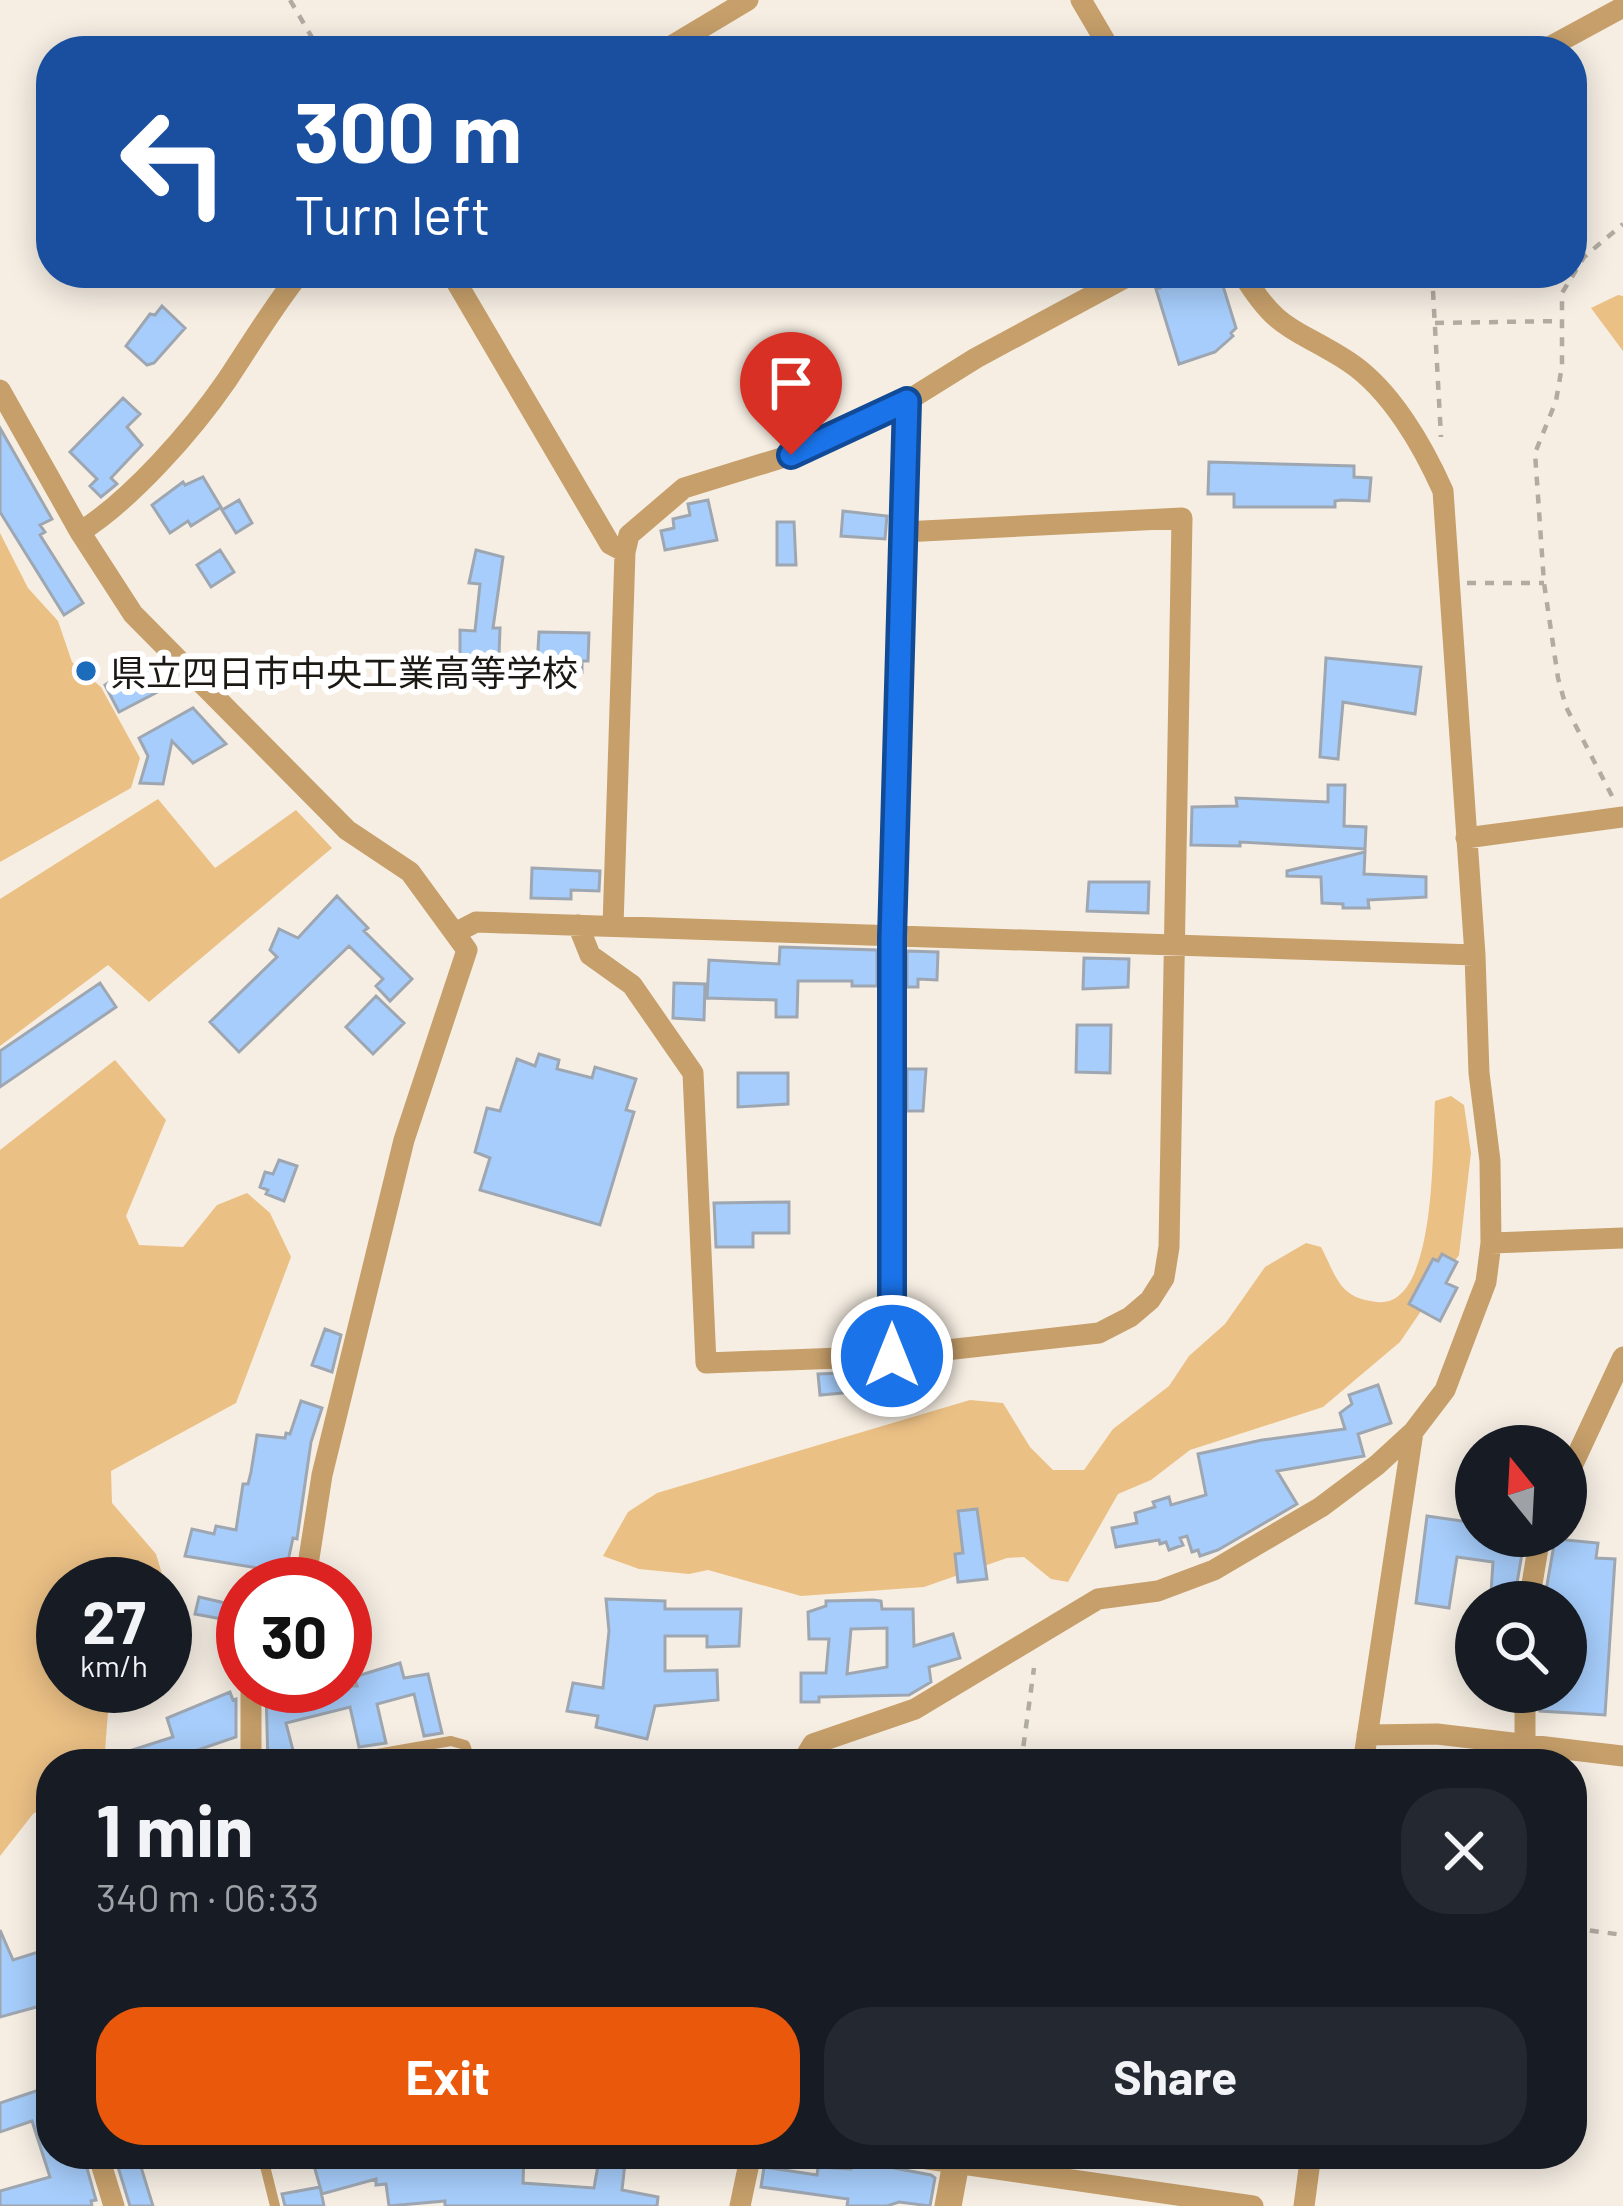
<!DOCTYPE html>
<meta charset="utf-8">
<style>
:root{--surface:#171b24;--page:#242831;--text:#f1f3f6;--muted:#9ea1a6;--accent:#ea580c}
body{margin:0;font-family:Barlow,"Noto Sans JP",sans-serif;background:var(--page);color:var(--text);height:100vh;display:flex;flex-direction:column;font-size:45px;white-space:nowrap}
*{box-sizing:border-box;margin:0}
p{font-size:39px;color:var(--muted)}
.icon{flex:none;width:66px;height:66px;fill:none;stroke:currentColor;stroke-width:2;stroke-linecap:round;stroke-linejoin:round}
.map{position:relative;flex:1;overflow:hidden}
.panel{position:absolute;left:36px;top:1749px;width:1551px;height:420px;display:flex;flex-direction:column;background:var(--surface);border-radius:48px;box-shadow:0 6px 30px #0003}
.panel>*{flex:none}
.guide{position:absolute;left:36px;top:36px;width:1551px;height:252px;border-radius:48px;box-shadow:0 6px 30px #0003;background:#1a4fa0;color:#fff;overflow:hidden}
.needle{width:78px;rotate:342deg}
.controls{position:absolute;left:1455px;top:1425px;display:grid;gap:24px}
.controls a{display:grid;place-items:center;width:132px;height:132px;border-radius:50%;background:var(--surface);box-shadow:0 6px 30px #0003;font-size:60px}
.speed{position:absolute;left:36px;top:1557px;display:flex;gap:24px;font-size:60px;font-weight:700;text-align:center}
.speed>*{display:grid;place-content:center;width:156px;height:156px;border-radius:50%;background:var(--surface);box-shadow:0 6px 30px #0003;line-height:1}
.speed small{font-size:30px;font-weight:400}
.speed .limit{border:18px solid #d22;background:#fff;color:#111}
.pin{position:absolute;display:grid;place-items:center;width:102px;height:102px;color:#fff;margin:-123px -51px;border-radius:50% 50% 50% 0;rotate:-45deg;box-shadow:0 0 12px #0007}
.pin .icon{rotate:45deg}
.me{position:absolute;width:132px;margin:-66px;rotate:0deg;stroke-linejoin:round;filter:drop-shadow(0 0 9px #0008)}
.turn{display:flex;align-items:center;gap:42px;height:252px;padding:0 60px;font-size:54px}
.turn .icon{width:156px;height:156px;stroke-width:2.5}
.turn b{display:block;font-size:84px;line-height:102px}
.round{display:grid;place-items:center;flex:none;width:126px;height:126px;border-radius:48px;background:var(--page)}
.overview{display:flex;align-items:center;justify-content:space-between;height:204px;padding:0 60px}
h1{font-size:72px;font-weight:700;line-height:90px}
.action{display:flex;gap:24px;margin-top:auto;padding:24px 60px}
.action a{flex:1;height:138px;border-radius:48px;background:var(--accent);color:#fff;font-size:48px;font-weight:700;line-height:138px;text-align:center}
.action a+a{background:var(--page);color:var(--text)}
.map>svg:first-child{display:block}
.green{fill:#ebc085}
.building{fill:#a6cdfb;stroke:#9ea7b1;stroke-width:3;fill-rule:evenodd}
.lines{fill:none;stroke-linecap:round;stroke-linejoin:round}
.path{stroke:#b2aba2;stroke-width:4.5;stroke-dasharray:9 9;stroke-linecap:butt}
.service{stroke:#c69f6a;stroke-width:10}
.minor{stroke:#c69f6a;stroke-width:21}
.tertiary{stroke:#c69f6a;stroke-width:27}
.route-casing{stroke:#114b97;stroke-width:30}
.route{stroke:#1a73e8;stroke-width:21}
.poi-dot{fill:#1b6cba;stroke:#fff;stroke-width:4.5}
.labels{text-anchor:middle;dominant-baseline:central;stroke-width:12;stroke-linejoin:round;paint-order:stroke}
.poi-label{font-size:36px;fill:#1c1915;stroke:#fff;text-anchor:start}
</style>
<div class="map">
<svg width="1623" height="2206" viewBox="0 0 1623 2206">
<rect width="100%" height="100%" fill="#f6eee3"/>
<path class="green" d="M1618,295L1623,296V351L1591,308Z
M0,533L28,588L58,621L72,662L101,687L140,758L131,788L0,862Z
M158,799L215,868L296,810L332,848L149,1002L108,965L0,1046V899Z
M115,1060L166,1120L126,1216L139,1245L183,1247L217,1205L247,1193L270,1213L291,1257L236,1403L111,1471L112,1503L156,1554L165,1584H63V1686H110L104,1764H51V1802L33,1814L0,1856V1150Z
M1451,1096L1464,1105L1471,1153L1459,1255L1400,1342L1323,1407L1190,1450L1151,1480L1118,1494L1068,1582L1051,1579L1024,1557L1007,1558L924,1587L801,1596L708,1570L689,1574L639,1569L603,1556L628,1512L657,1493L970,1400L1003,1403L1030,1447L1053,1470H1084L1113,1429L1169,1386L1189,1356L1225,1324L1265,1267L1306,1243L1321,1247C1337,1278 1339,1298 1377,1302C1438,1309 1432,1143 1435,1101Z"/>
<path class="building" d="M1155,273H1219L1236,328L1231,333L1233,336L1215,352L1179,364L1156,289L1160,288Z
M162,306L185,328L154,363L147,365L126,346L150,314L155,315Z
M830,356L837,385L812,389L805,361Z
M123,398L140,414L127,427L142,445L111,478L117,484L101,497L90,486L97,479L70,452Z
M0,428L52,519L40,525L45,532L40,535L83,603L64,615L0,512Z
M1209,462L1354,466V477L1371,478L1369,501L1342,500L1335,501V507H1234V494H1208Z
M203,477L221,507L191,526L188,521L170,533L152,505L183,482L185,485Z
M239,500L252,523L236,533L222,510Z
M708,500L717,540L665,550L661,531L674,528L673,519L690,515L688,504Z
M843,511L887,516L885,539L841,536Z
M777,522H794L796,565H777Z
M220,550L234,572L211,587L197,565Z
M476,550L503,557L493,628H500L499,655H460V630L475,631L480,584L469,583Z
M539,632L589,633L588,661H582V672L537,666Z
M1326,658L1421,667L1415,714L1343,702L1338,759L1320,757Z
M145,659L167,687L119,712L105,685Z
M193,708L226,744L193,763L172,741L163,784L140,783L148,756L139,738Z
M1328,785H1345L1344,826L1366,827L1365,849L1240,842V846L1191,845L1192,807L1237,806L1236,798L1328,802Z
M1365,852L1364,874L1426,877V897L1368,900L1369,908H1343V904L1322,903L1321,877L1287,876V871Z
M532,868L600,871L599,891L571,890V899L531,898Z
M1089,882H1149L1148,913L1087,911Z
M337,896L368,928L364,931L412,979L390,1001L376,986L383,979L349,946L239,1052L210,1022L277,957L270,950L279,929L298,938Z
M780,947L877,950V986H852V981H798L797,1017H776V1000L707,998L709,960L779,964Z
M907,951L938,952L937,980L918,979V987H907Z
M1084,958L1129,959L1128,987L1083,989Z
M100,983L116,1007L0,1087V1051Z
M674,983L705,984L704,1020L673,1018Z
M376,996L404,1023L373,1054L346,1027Z
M1077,1025H1111L1110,1073L1076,1072Z
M539,1054L559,1060L557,1069L592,1078L595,1067L636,1079L626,1110L634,1112L600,1225L480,1190L490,1158L475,1152L487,1108L500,1111L517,1059L535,1066Z
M907,1069H926L923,1111H907Z
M738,1073H788V1104L738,1107Z
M279,1160L297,1166L284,1201L266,1194L268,1190L260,1187L265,1172L273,1174Z
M789,1202V1233H753V1247H716L714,1203Z
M1442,1254L1457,1262L1446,1283L1457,1288L1440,1321L1409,1304L1433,1259L1438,1261Z
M325,1329L341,1335L332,1372L312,1365Z
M874,1372L876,1390L820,1395L818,1374Z
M1378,1385L1391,1423L1358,1434L1364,1456L1277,1471L1297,1504L1218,1550L1200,1556L1198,1550L1192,1552L1187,1536L1180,1538L1183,1545L1169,1550L1166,1542L1160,1544L1159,1540L1116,1547L1112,1528L1137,1523L1135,1513L1155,1507L1153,1502L1169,1497L1171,1505L1206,1495L1198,1454L1262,1440L1345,1429L1340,1413L1352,1404L1349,1395Z
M301,1401L322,1408L311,1442L297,1539L293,1538L283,1584L268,1581L269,1570L185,1556L192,1529L214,1534L216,1526L236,1530L243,1484H248L251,1472L257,1435L285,1438L286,1433L290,1434Z
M977,1509L987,1579L958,1582L955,1554L963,1553L958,1511Z
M1427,1516L1476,1523V1536H1525L1515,1595L1491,1593L1493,1562L1457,1557L1449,1608L1416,1603Z
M1555,1539L1598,1543L1596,1558L1615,1559L1605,1715L1540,1711L1541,1692H1566V1602H1544Z
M199,1597L243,1607V1623L195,1614Z
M606,1599L665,1601V1609H741L739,1646L707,1647V1636H665V1671L717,1670L718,1700L655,1706L647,1739L596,1727L598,1716L567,1711L573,1683L603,1688L609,1631Z
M873,1600L881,1601L882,1609H913L914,1646L953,1634L960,1658L929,1667L931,1682L909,1695L819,1697V1702H801V1673H826L829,1639H809L808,1612L826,1606V1601ZM887,1628V1667L847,1674L851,1629Z
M400,1663L404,1678L428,1674L442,1733L424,1736L414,1694L377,1704L386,1743L359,1747L350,1707L286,1723L295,1758L268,1764L266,1691L287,1686H357L354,1677Z
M230,1692L233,1700L236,1699V1737L189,1753L192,1764H102L101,1760L173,1737L167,1718Z
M0,1930L13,1960L51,1948V2003L0,2017Z
M39,2090L41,2096L51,2093V2154H83L96,2200L91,2201L92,2206H0V2191L50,2177L32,2121L0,2132V2103Z
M114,2154H137L153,2206H130Z
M342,2154H524L523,2183L594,2188L600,2154H626L622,2190L658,2197L657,2206H445V2201L389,2206L386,2184L376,2185V2179L322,2194L313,2162Z
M852,2160L931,2175L935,2178L930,2206L899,2202L887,2206H847L848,2199L761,2187L764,2167L817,2175L818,2167L851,2169Z
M320,2187L324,2206H285L282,2194Z"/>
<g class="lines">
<path class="path" d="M290,0L320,51
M1432,273L1441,437
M1435,323L1560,321
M1467,583H1544
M1612,796L1566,707L1558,678L1544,583L1535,453L1556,401L1562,366V293L1584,257L1623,224
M1021,1764L1034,1668
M1572,1928L1623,1935"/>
<path class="service" d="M320,1764L451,1741L465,1745L472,1764
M262,2154L275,2206"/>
<path class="minor" d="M1081,0L1111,51
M663,51L748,0
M1542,51L1623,7
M451,273L610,544L625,552
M0,390L80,532L133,614L347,830L410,872L467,950L404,1140L322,1475L305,1584
M80,532C131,500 192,431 227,380C251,344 273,307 300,273
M1466,838L1623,817
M578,925L590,955L632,985L693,1073L706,1363L892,1356L1099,1333L1130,1317L1150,1300L1164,1278L1169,1247L1182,518L903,532
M613,926L625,552L629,535L684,488L791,455L907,401L976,358L1134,273
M455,933L476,922L1475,955
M1491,1243L1623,1238
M891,1354L892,937L907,401
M1566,1479L1623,1357
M1529,1602L1540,1536
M1525,1692V1743
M1367,1735L1437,1734L1623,1756
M251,1764V1686
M801,1764L813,1744L915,1709L1098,1599L1158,1591L1214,1570L1321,1507L1377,1465L1413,1432L1445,1390L1486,1282L1491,1243L1490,1161L1479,1073L1475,955L1443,491C1423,446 1391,390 1349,362C1295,327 1279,334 1242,273
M1363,1764L1413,1432
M98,2154L114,2206
M893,2154L1253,2206
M740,2206L751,2154
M1304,2206L1311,2154"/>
<path class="tertiary" d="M948,2206L956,2163"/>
</g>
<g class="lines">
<defs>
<path id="route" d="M791,455L907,401L892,938V1356"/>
</defs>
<use href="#route" class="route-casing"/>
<use href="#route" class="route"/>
</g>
<circle class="poi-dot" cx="86" cy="671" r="12"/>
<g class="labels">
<g class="poi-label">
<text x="110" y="671">県立四日市中央工業高等学校</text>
</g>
</g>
</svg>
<div class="controls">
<a><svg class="needle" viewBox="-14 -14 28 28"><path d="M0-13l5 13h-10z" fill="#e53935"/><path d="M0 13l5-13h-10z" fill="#9ea1a6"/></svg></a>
<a><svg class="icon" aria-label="search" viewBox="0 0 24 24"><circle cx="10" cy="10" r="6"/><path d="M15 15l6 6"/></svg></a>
</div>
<div class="speed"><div>27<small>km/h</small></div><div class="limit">30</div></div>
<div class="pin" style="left:791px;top:455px;background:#d93025"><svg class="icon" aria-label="arrive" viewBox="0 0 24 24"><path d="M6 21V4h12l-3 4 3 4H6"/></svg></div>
<svg class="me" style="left:892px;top:1356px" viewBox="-20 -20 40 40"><circle r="17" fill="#1a73e8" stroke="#fff" stroke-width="3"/><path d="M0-11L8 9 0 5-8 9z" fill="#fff"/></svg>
<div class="guide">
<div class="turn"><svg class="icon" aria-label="left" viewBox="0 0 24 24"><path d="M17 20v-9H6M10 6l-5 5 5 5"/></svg><div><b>300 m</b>Turn left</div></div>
</div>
<section class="panel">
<div class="overview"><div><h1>1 min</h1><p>340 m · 06:33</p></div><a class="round"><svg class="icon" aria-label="close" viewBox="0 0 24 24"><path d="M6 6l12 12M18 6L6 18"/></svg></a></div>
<div class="action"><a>Exit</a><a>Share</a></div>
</section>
</div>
